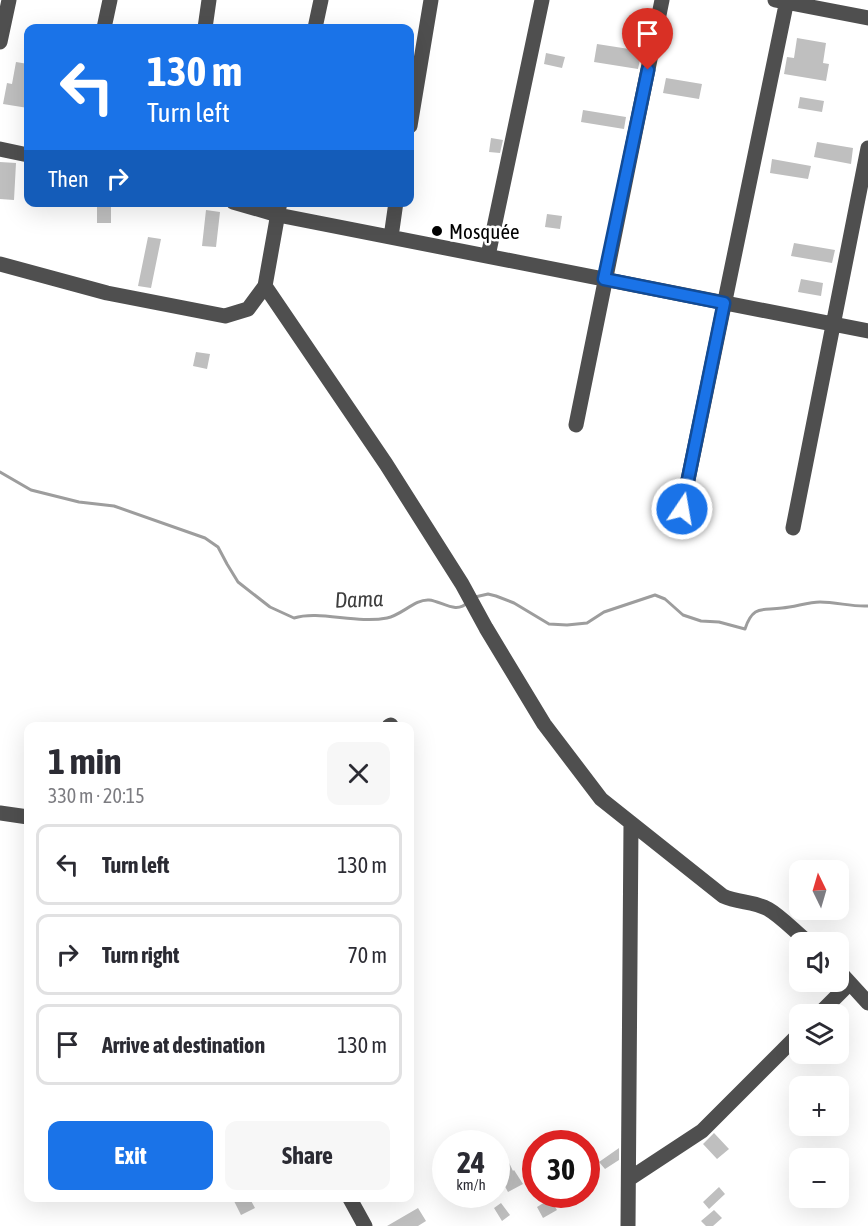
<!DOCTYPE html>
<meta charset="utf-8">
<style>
:root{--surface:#fff;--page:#f7f7f7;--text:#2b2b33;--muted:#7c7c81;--line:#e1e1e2;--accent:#1a73e8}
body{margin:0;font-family:"Asap Condensed",sans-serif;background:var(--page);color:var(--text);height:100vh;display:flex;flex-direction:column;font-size:22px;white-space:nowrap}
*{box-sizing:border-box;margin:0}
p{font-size:20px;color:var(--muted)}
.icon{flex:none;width:33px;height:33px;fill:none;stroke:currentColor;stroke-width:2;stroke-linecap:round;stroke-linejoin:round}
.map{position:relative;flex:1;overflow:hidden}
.side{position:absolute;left:24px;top:722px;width:390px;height:480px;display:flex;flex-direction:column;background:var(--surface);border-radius:12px;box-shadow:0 6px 24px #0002}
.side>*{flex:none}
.hud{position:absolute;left:24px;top:24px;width:390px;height:183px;border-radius:12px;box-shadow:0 6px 24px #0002;background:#1a73e8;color:#fff;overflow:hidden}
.needle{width:39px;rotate:355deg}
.controls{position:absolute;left:789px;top:860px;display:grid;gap:12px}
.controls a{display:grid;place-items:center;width:60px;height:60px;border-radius:12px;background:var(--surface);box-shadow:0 6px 24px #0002;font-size:30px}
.speed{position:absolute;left:432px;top:1130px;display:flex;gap:12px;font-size:30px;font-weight:700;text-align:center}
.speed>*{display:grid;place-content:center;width:78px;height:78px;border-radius:50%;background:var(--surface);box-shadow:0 6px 24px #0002;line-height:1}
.speed small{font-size:15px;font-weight:400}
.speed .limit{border:9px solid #d22;background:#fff;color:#111}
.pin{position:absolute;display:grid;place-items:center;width:51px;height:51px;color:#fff;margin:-62px -26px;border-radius:50% 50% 50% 0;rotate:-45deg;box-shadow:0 0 6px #0007}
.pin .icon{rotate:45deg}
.me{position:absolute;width:66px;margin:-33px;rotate:12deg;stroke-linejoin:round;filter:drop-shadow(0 0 4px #0008)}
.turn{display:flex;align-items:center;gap:21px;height:126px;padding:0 24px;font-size:27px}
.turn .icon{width:78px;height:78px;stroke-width:2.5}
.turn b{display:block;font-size:42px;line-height:51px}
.then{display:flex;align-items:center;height:57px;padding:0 24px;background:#0003;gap:12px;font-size:22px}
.round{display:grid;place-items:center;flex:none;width:63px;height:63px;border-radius:12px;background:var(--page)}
.summary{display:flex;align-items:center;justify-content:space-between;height:102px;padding:0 24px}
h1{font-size:36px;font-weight:700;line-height:45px}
.button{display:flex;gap:12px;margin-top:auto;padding:12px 24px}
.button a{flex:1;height:69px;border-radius:12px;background:var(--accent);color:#fff;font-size:24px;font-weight:700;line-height:69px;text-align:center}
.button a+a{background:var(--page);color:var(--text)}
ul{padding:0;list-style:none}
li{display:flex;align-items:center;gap:18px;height:81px;margin:0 12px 9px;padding:0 12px;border:3px solid var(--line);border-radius:12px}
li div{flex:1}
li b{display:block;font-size:22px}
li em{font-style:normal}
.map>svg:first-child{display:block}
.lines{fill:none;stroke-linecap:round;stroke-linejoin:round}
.stream{stroke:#9d9d9d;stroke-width:3}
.building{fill:#bfbfbf}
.minor{stroke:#4f4f4f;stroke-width:15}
.route-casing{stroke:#114b97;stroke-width:15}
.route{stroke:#1a73e8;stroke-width:10}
.poi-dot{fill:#000;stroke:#fff;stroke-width:2}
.labels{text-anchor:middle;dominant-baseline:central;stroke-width:5;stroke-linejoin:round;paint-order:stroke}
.poi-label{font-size:21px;fill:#000;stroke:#fff;text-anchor:start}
.water-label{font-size:22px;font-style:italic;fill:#3e3e3e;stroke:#fff}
</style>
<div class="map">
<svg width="868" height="1226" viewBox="0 0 868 1226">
<rect width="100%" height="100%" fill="#fff"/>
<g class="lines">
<path class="stream" d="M0,472L31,490L79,502L114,506L205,538L218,547L227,564L238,582L270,607L294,618C319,610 356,624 387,618C402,615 415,599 429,600C442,601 456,615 468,602
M475,597L488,594L496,596L514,603L549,624L567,625L587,623L604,612L655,595L665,599L683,615L701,621L719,622L745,629C753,604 763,611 782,608C795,607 808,602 820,602C837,602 852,607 868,606"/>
</g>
<path class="building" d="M797,38L826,43L823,63L829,64L826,81L784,74L787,57L794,58Z
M597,44L642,51L638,69L594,62Z
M546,53L565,57L562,68L544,64Z
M16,62L28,64V108L3,104L7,83L12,84Z
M666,78L702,84L699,99L663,93Z
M800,97L824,101L822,112L798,108Z
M583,110L626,117L624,129L581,122Z
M491,138L503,140L500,153L489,152Z
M817,142L853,148L851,164L814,157Z
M772,159L811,166L808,179L770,173Z
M0,162L16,163L14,200L0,199Z
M97,202H111V223H97Z
M206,210L220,212L216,247L202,246Z
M547,214L562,216L560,229L545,227Z
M148,237L161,239L151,288L138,286Z
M794,243L835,250L832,263L791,256Z
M801,279L823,283L821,296L798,292Z
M196,352L210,354L207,369L193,366Z
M714,1133L729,1149L717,1159L703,1144Z
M619,1148V1160L605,1169L599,1162Z
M505,1154L513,1171L514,1170L523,1184L508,1192L496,1170V1158Z
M719,1187L725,1194L709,1209L703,1202Z
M232,1197H249L255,1208L241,1215Z
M550,1199L557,1210L543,1218L537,1207Z
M501,1203L510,1215L502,1221L494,1208Z
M418,1208L426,1221L418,1226H387Z
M714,1210L722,1218L713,1226H706L701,1221Z"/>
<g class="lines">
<path class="minor" d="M775,0L868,18
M104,28L110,0
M205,28L209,0
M315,28L321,0
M0,42L9,0
M410,126L431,0
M0,149L28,155
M233,202L278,215L868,331
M280,202L265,286L386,464L462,584L486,628L544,724L601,799L723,896C738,903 753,901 768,909C782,917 795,932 808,942
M391,237L396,202
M488,256L542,0
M0,264L107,293L225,316L248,309L265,286
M576,425L662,0
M682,509L787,0
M793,528L868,148
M389,726L391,725
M0,813L28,817
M838,970L868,1003
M819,1014L850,983
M629,1179L702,1131L800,1033
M349,1197L365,1226
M628,1226L631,823"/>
</g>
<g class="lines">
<defs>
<path id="route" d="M648,70L604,279L724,303L682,509"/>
</defs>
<use href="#route" class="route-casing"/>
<use href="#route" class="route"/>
</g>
<circle class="poi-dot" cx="437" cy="231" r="6"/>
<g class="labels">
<g class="poi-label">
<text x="449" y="231">Mosquée</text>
</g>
<g class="water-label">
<text transform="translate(359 599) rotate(-2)">Dama</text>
</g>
</g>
</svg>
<div class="controls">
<a><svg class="needle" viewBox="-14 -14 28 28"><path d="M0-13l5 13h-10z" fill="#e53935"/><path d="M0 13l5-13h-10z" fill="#7c7c81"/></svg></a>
<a><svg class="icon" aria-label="sound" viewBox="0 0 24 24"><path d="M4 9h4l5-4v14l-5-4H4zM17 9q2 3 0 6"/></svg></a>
<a><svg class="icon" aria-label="layers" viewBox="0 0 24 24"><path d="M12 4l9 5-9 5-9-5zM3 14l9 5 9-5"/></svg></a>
<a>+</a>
<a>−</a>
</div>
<div class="speed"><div>24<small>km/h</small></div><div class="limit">30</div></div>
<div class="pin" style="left:648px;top:70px;background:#d93025"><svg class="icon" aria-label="arrive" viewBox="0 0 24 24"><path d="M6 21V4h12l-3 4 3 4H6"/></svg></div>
<svg class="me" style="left:682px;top:509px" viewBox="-20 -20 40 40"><circle r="17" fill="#1a73e8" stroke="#fff" stroke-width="3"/><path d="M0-11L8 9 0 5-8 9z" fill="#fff"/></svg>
<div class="hud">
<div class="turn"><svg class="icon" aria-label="left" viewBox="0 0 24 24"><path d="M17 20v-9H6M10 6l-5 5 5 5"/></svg><div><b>130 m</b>Turn left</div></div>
<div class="then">Then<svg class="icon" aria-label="right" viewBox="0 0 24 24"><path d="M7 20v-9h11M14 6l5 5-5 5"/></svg></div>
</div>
<section class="side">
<div class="summary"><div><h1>1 min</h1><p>330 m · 20:15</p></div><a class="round"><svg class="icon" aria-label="close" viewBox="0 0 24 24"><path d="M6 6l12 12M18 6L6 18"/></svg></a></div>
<ul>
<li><svg class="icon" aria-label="left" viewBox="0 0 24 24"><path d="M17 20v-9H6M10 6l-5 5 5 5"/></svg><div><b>Turn left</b></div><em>130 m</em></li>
<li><svg class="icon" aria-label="right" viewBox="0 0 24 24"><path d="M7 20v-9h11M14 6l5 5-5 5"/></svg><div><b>Turn right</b></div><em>70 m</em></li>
<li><svg class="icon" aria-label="arrive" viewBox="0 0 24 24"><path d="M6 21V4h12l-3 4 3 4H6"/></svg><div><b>Arrive at destination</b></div><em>130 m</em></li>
</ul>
<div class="button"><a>Exit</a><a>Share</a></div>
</section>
</div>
